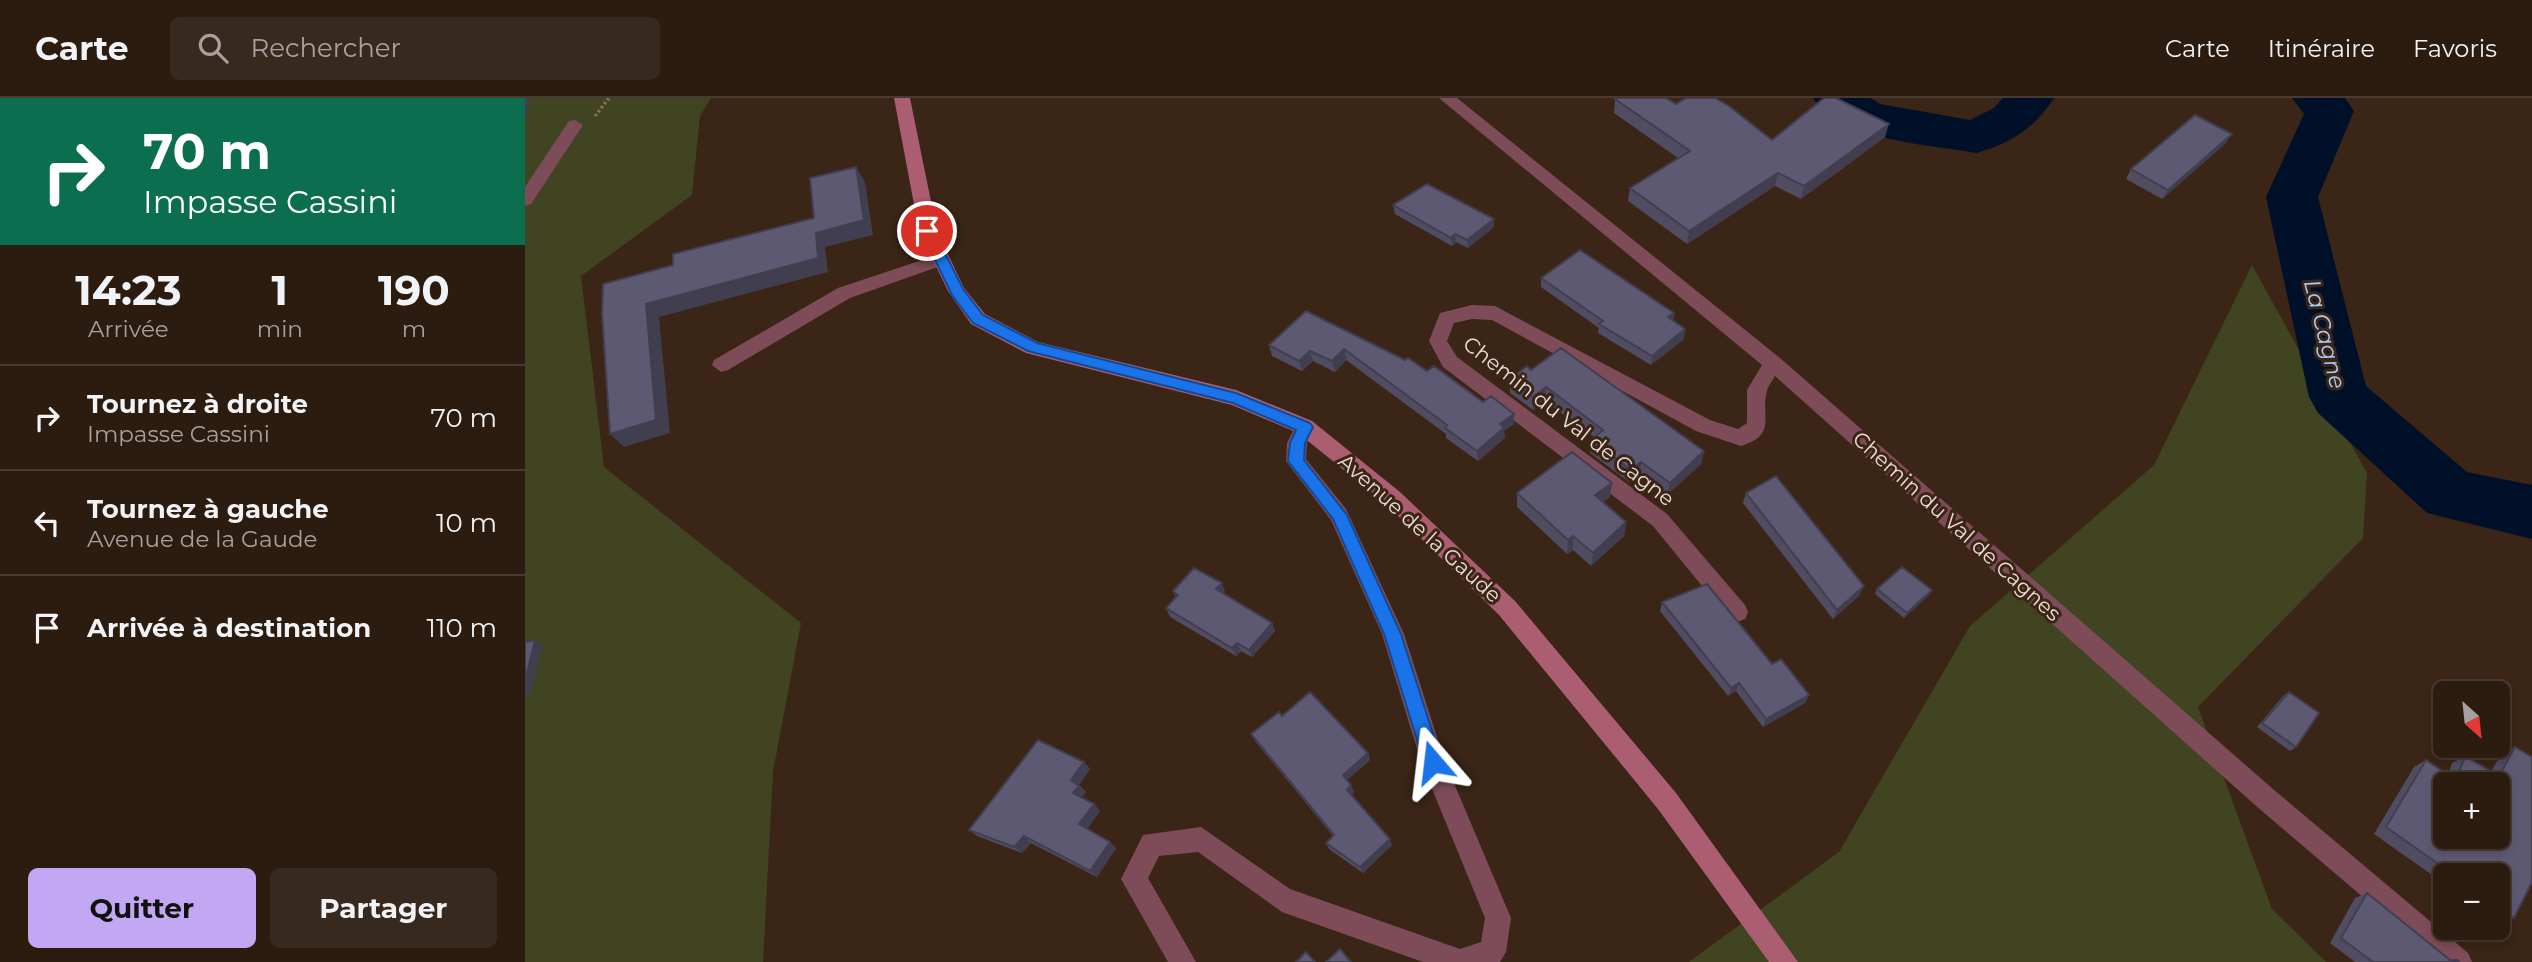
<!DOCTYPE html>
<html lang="fr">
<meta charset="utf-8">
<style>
:root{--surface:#2c1c10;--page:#38291e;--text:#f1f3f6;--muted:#a6a19f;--line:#483a30;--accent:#c2a8f2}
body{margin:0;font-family:Montserrat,sans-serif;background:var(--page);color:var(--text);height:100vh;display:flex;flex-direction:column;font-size:26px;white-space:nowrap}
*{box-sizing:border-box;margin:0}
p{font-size:23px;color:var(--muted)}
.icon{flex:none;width:38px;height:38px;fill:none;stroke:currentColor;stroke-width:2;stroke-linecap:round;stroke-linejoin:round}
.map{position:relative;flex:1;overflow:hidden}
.panel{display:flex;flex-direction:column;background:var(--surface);width:525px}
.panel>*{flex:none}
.top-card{background:#0b6e4f;color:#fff;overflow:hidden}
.needle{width:46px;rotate:153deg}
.controls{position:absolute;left:1908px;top:583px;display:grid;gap:14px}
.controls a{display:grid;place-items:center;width:77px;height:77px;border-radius:10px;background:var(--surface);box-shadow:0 4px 10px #0003,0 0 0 2px var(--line);font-size:35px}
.pin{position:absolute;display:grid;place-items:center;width:60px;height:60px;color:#fff;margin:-30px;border:4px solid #fff;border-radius:50%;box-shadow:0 2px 7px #0007}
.me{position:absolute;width:77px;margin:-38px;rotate:343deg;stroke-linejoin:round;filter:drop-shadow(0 0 5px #0008)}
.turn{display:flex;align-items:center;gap:24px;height:147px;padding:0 28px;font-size:32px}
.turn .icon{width:91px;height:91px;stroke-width:2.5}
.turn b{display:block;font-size:49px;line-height:60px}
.eta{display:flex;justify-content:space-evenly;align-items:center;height:119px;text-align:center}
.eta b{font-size:42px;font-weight:700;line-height:49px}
.action{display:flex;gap:14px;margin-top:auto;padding:14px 28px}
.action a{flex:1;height:80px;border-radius:10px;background:var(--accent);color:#111;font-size:28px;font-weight:700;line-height:80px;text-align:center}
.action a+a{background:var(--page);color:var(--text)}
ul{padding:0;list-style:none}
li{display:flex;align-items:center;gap:21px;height:105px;padding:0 28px;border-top:2px solid var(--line)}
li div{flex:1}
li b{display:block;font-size:26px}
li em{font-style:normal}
header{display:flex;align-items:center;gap:42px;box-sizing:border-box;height:98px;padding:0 35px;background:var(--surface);border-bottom:2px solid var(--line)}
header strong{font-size:33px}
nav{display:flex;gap:38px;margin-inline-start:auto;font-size:24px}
.search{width:490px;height:63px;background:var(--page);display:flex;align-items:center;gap:18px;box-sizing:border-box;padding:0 24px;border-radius:10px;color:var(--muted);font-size:26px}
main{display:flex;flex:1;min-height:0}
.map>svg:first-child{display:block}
.green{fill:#414420}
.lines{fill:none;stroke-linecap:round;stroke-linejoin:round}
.river{fill:#001028;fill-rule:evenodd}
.path{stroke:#827063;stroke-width:3.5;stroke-dasharray:2.5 2.5;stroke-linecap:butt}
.lane{fill:#7e4c58;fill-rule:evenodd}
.street{fill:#7e4c58;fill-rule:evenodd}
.secondary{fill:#ab5d71;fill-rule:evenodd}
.wall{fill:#504d63}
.shaded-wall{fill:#413e50}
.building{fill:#5d5973;stroke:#413e50;stroke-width:2;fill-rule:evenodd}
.route{fill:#1a73e8;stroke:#114b97;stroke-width:2}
.labels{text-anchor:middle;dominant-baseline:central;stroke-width:6;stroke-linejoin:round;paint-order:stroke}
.street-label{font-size:21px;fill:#ebdcd3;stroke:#3a2516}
.water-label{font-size:23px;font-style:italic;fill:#a9cefa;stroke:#3a2516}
</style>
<header>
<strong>Carte</strong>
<div class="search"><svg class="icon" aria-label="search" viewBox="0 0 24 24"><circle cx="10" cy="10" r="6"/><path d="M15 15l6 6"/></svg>Rechercher</div>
<nav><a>Carte</a><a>Itinéraire</a><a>Favoris</a></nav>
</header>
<main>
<section class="panel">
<div class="top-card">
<div class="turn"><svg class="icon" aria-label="right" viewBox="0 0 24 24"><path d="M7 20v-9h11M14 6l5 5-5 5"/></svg><div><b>70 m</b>Impasse Cassini</div></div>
</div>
<div class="eta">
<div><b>14:23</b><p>Arrivée</p></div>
<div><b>1</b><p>min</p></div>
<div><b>190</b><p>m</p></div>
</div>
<ul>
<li><svg class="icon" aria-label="right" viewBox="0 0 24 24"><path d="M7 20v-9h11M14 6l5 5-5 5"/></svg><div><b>Tournez à droite</b><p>Impasse Cassini</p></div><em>70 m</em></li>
<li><svg class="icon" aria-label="left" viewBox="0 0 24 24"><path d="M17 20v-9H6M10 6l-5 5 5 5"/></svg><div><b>Tournez à gauche</b><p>Avenue de la Gaude</p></div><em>10 m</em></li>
<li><svg class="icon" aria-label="arrive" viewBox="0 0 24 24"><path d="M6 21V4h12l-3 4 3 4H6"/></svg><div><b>Arrivée à destination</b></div><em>110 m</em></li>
</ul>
<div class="action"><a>Quitter</a><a>Partager</a></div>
</section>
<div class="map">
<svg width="2007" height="864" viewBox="0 0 2007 864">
<rect width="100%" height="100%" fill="#3a2516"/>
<path class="green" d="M0,0H186L175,18L167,97L56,178L79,369L276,525L248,674L238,864H0Z
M1727,167L1842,375L1838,440L1673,609L1747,811L1801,864H1164L1314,754L1445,528L1629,367Z"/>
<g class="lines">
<path class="river" d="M1288,0H1346L1355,6L1445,22L1469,10L1478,0H1529C1510,30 1485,46 1451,55C1403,46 1316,43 1288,0Z
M1767,0H1820L1829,13L1793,99L1841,288L1942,374L2007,387V441L1902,415L1793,315L1784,299L1741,99L1779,16Z"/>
<path class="path" d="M70,18L84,0"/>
<path class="lane" d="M50,22L58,27L6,106L0,108V89L44,23Z
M415,156L424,162L421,166L325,200L203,272L196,274L187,267L189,262L313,190Z"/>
<path class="street" d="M914,0H932L1255,260L1748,691L1943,855L1947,864H1914L1730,707L1250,278C1248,282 1243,288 1242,293C1235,319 1253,336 1216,348L1171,333L967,222L947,221L929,225L922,243L932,259L1142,416L1220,507L1223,514L1220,521L1212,524L1204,521L1128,428L918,269L904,243L915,215L947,207L970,208L1185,322L1213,331L1222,325V292L1237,267Z
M780,321L787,323L790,329L782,345L781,361L821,411L879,536L920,664L986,820L981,854L975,864H898L757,814L673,754L634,758L623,780L671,864H643L596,781L618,737L676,729L765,791L935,851L956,844L960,820L896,664L857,536L806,422L761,363L762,345L773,323Z"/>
<path class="secondary" d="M369,0H385L412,133L439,190L460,216L513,244L711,292L787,323L875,394L990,503L1151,695L1273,864H1244L1133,711L974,517L861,406L773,335L707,307L501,255L446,226L423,193L394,133Z"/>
</g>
<path class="wall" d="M1090,1L1151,6L1247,42L1360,39L1276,101L1250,88L1162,146L1103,103L1105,90L1153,60L1089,15Z
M1701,45L1637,101L1601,81L1606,71Z
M868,107L969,129L943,150L931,144L927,148L870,116Z
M1016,180L1149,215L1148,223L1159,241L1126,267L1073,235L1074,230L1016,189Z
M781,213L902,273L989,326L979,333L980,340L953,363L921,340V336L821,262L810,274L788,263L777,273L747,258L744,247Z
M1006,272L1179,353L1176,366L1142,397L1114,377L1104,384L1065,355L1066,342L1069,339L1020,303L1008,312L985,295L984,282Z
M992,395L1085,399L1078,404L1101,424L1099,438L1066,468L1048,452L1042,456L992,409Z
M1221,395L1339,488L1334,498L1308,521L1218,405Z
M1352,491L1404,497L1379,520L1350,496Z
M648,493L700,494L698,495L750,533L727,559L716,553L711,558L645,519L641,510L651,499Z
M1137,504L1284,597L1280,605L1238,629L1211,593L1203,598L1135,513Z
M1764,594L1771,649L1765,653L1732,629L1758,598Z
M726,636L843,655L845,662L822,682L829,694L826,697L867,747L838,775L804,751L801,745L808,738L730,643Z
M1990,649L1989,820L1974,825L1972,823V777H1920V786L1849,736L1889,669L1901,662L1923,677L1927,665L1940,658L1966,674L1976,656Z
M559,664L565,671L554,687L561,694L556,700L569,706L575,713L562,731L591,750L572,779L506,745L497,755L452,738L444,732Z
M1842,795L1925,862L1934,864H1830L1805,845L1830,800Z"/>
<path class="shaded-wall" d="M0,0H5L0,24Z
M1364,26L1360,39L1276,101L1279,88Z
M1707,36L1701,45L1637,101L1643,92Z
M331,69L340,84L348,137L300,149L303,174L134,219L145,335L99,349L85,336L121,206L291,135Z
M1253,75L1250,88L1162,146L1164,133Z
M969,121V129L943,150L942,142Z
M930,136L931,144L927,148L926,140Z
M1149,215L1148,224L1143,219Z
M1160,231L1159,241L1126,267L1127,258Z
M819,251L821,262L810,274L807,263Z
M785,253L788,263L777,273L774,263Z
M1021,289L1020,303L1008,312V299Z
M989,316V326L979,333L980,340L953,363L952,353L975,326Z
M1179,353L1176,366L1142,397L1145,385Z
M1116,364L1114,377L1104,384L1106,372Z
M1087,385L1085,399L1069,411L1070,397Z
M1101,424L1099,438L1066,468L1068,455Z
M1048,438V452L1042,456L1043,442Z
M697,485L700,494L695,499L691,491Z
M1339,488L1334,498L1308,521L1312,512Z
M1407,492L1404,497L1379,520L1382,515Z
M747,525L750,533L727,559L724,552Z
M10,542L18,547L5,597L0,598V583Z
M712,545L716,553L711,558L707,550Z
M1214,585L1211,593L1203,598L1206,590Z
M1284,597L1280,605L1238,629L1241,621Z
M843,655L845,662L820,684L818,677Z
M559,664L565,671L553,689L546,682Z
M826,687L829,694L825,699L822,692Z
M554,688L561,694L554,702L548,695Z
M569,706L575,713L561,733L554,726Z
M499,738L506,745L497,755L489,749Z
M865,741L867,747L838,775L835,769Z
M585,744L591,750L572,779L565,773Z"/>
<path class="building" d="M1093,0H1141L1151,6L1161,0H1190L1204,8L1247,42L1299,0H1311L1364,26L1279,88L1253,75L1164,133L1105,90L1165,53L1090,1Z
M1670,17L1707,36L1643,92L1606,71Z
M331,69L339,122L291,135L293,160L121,206L131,322L85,336L77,215L78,186L148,167V156L289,120L285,80Z
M902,86L969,121L942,142L930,136L926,140L868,107Z
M1055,152L1149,215L1143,219L1160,231L1127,258L1074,226L1078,223L1016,180Z
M781,213L880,262L883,260L902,273L909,268L958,304L966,298L989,316L975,326L979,330L952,353L920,330L922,327L819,251L807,263L785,253L774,263L744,247Z
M1036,250L1179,353L1145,385L1116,364L1106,372L1066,342L1078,332L1021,289L1008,299L984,282L1002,268L1006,272Z
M1047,354L1087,385L1070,397L1101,424L1068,455L1048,438L1043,442L992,395Z
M1251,378L1339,488L1312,512L1221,395Z
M1377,469L1407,492L1382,515L1352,491Z
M669,470L697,485L691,491L747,525L724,552L712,545L707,550L641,510L653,497L648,493Z
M1182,486L1247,566L1256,561L1284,597L1241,621L1214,585L1206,590L1137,504Z
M10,542L0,583V544Z
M785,594L843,655L818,677L826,687L822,692L865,741L835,769L801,745L809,737L726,636L754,614L757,618Z
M1764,594L1794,615L1771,649L1737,625Z
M513,642L559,664L546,682L554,688L548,695L569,706L554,726L585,744L565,773L499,738L489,749L444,732Z
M1990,649L2007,659V784L1989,820L1972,808V777H1929L1861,729L1901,662L1931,682L1940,658L1974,678ZM1920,686H1972V738H1920Z
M1842,795L1925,862H1932L1934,864H1848L1816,840Z
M815,851L826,864H801Z
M781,854L790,864H771Z"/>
<path class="route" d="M402,129L409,133L438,191L458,217L512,245L711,295L785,325L788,329L780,345L779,362L822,417L876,536L917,664L914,671L908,673L902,671L899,664L859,536L808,421L763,363L765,345L771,332L708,305L503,253L448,225L427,197L396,133Z"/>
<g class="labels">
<g class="street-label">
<text transform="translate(1044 323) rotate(38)">Chemin du Val de Cagne</text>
<text transform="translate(1432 428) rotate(42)">Chemin du Val de Cagnes</text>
<text transform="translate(895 430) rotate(42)">Avenue de la Gaude</text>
</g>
<g class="water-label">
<text transform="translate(1800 236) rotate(76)">La Cagne</text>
</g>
</g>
</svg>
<div class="controls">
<a><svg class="needle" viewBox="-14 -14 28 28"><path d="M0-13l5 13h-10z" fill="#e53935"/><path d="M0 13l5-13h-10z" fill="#a6a19f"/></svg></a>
<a>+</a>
<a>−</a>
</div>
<div class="pin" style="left:402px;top:133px;background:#d93025"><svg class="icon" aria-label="arrive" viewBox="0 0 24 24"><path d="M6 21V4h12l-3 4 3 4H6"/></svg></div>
<svg class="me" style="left:908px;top:664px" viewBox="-20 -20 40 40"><path d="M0-17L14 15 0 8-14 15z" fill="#1a73e8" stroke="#fff" stroke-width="4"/></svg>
</div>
</main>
